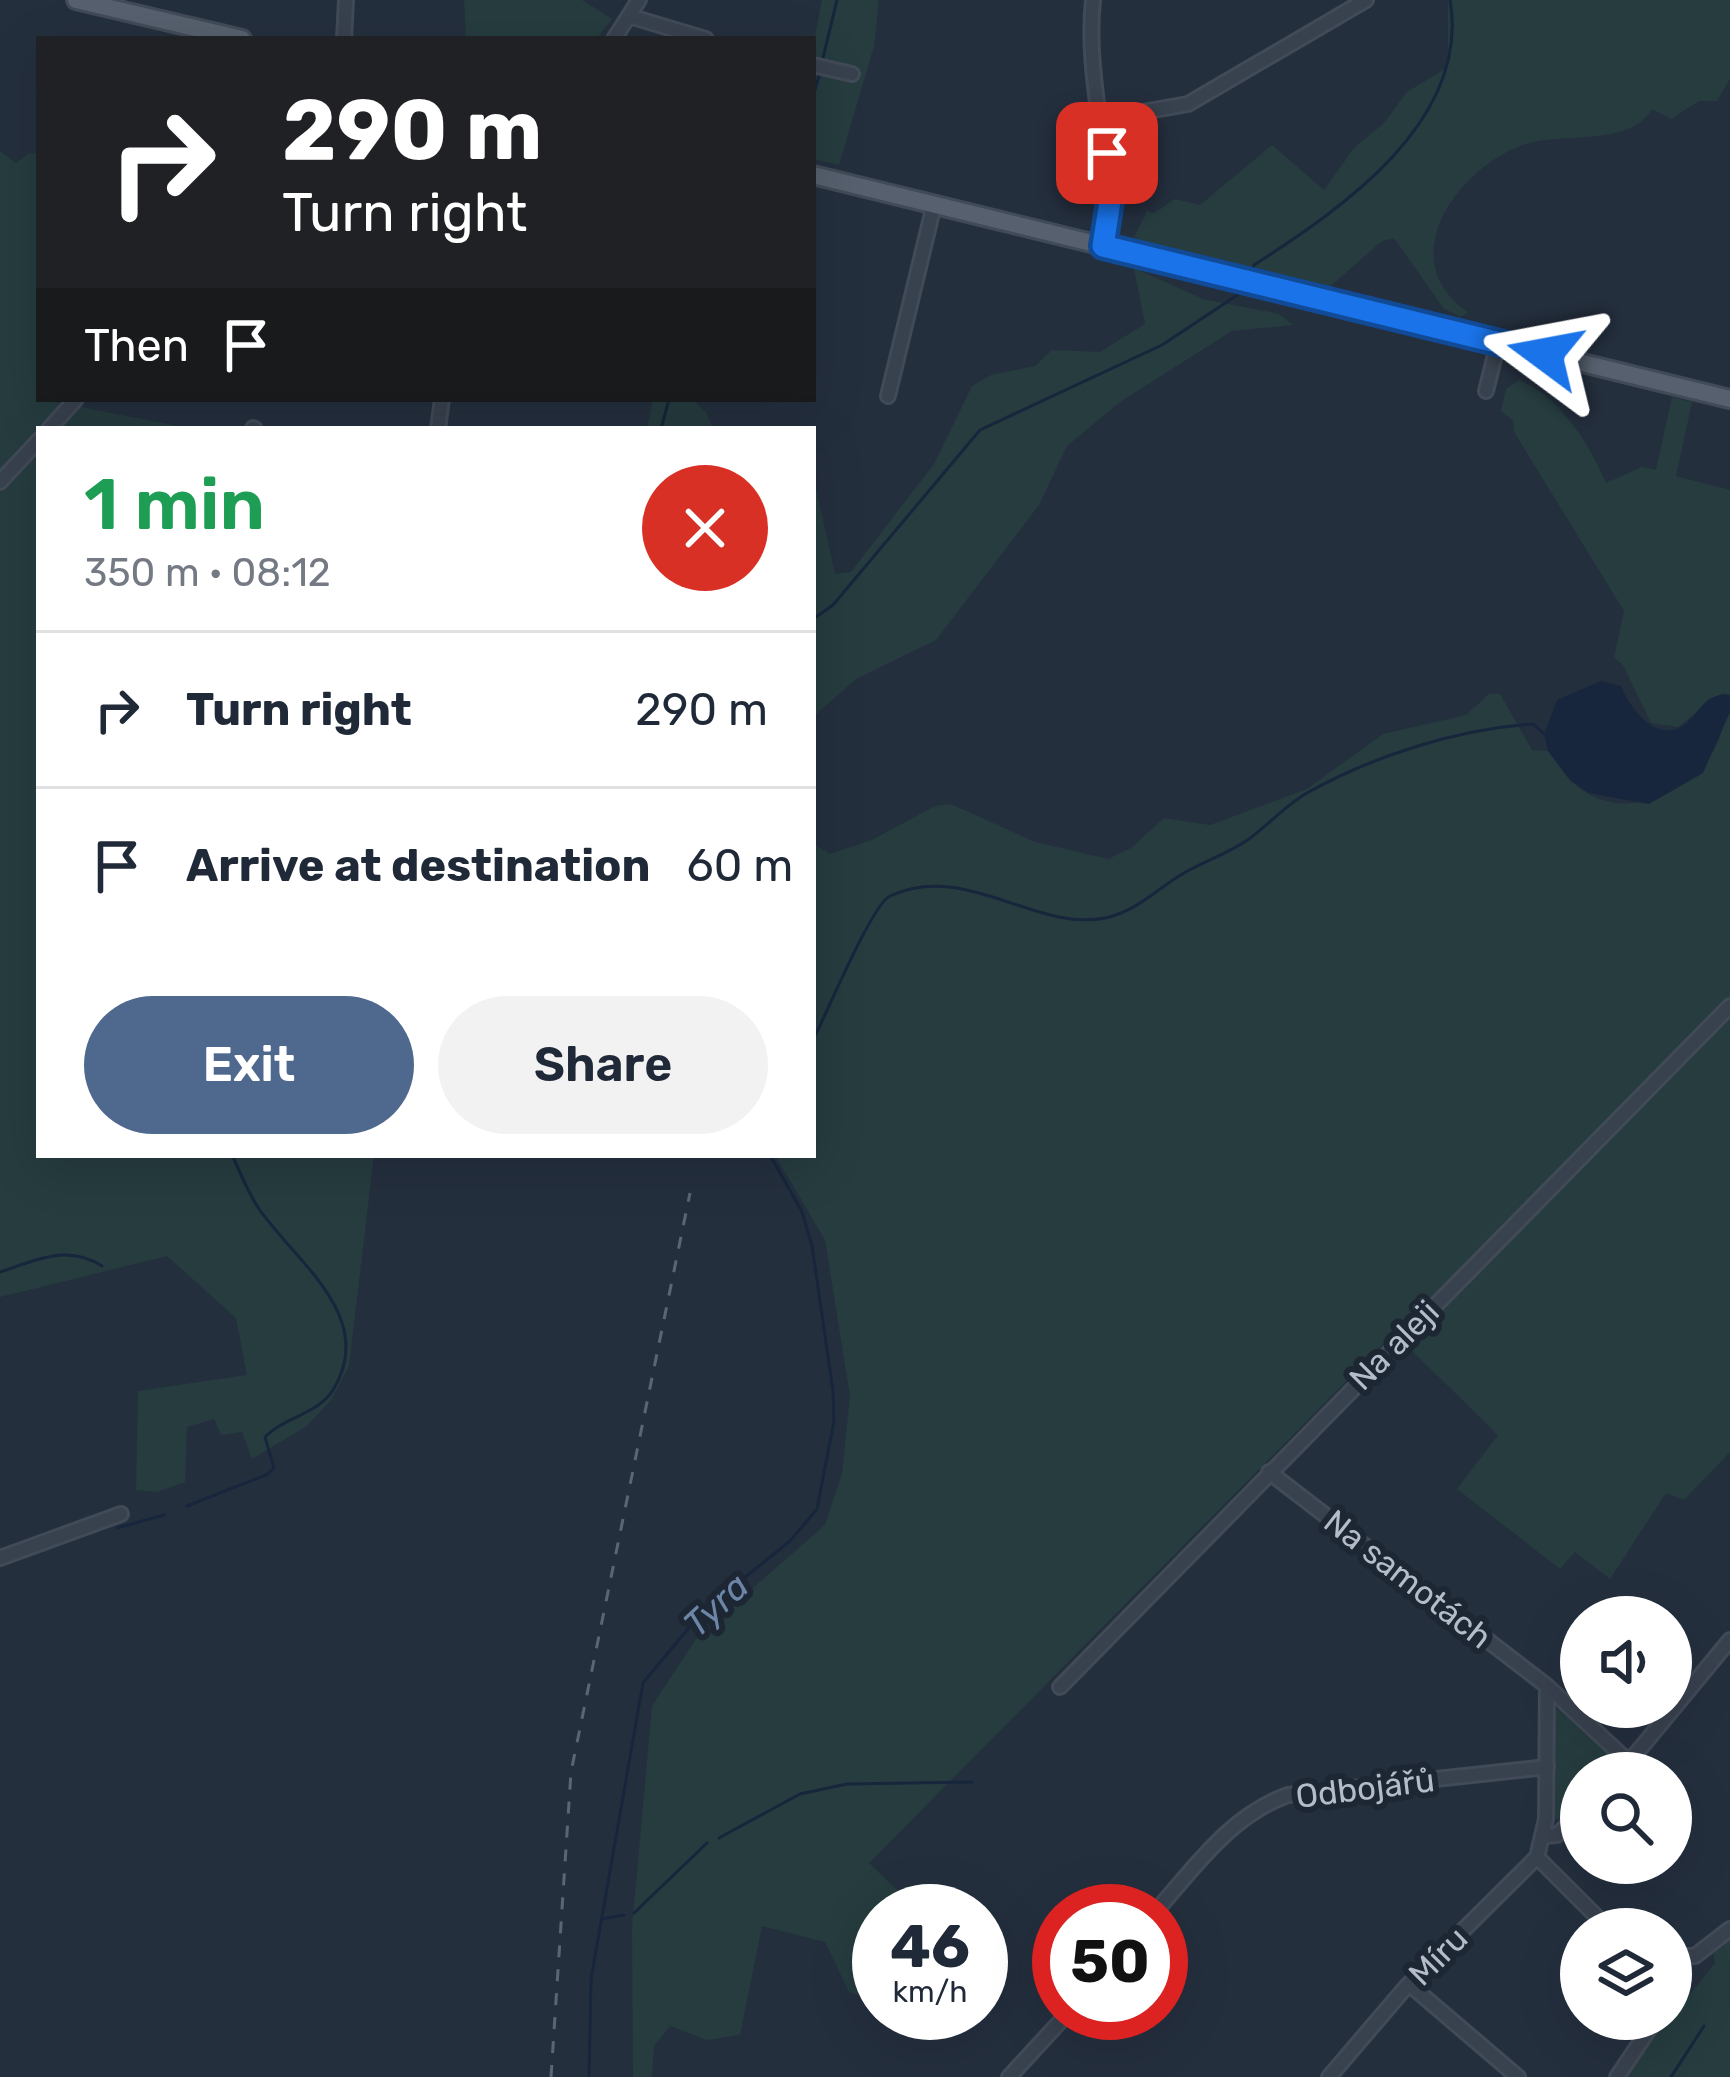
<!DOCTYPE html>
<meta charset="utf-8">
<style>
:root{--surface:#fff;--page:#f2f2f3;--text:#1f2937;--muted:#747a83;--line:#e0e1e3;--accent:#4f688e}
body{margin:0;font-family:Rubik,sans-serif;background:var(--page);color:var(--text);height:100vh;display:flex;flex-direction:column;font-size:45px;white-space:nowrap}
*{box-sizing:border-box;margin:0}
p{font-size:39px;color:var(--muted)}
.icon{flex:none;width:66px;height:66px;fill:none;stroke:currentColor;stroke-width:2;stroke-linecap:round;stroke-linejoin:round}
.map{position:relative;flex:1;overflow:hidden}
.details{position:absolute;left:36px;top:426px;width:780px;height:732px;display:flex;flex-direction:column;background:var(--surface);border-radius:0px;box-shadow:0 12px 48px #0002}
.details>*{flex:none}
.top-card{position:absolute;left:36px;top:36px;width:780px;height:366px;border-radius:0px;box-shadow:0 12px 48px #0002;background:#202124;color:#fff;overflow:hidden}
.controls{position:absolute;left:1560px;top:1596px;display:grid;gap:24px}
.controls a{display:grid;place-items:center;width:132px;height:132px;border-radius:50%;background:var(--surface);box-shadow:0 12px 48px #0002;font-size:60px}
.speed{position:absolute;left:852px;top:1884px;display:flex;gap:24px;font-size:60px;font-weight:700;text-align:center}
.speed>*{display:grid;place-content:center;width:156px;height:156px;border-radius:50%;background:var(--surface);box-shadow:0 12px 48px #0002;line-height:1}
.speed small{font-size:30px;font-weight:400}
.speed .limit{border:18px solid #d22;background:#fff;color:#111}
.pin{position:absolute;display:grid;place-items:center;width:102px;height:102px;color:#fff;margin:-51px;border-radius:24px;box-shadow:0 6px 18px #0006}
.me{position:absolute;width:132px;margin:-66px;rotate:283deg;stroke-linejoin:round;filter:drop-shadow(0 0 9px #0008)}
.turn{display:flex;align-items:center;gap:42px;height:252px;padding:0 48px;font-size:54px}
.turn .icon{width:156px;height:156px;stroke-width:2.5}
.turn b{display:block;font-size:84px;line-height:102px}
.then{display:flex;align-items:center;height:114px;padding:0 48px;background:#0003;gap:24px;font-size:45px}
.round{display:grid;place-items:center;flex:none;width:126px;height:126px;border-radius:63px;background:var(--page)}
.overview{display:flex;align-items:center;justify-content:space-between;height:204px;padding:0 48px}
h1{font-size:72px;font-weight:600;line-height:90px;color:#1e9e55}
.primary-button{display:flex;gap:24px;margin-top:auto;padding:24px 48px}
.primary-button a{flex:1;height:138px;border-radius:72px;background:var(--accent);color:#fff;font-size:48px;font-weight:600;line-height:138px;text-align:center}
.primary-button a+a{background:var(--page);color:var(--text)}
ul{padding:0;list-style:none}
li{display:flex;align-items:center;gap:36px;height:156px;padding:0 48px;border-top:3px solid var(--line)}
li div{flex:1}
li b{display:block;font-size:45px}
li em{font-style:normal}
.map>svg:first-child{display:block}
.green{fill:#263c3f}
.water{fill:#17263c}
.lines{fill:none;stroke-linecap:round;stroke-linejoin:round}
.stream{stroke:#17263c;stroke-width:3}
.minor-casing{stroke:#414a57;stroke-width:18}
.major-casing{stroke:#414a57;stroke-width:22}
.minor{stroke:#38414e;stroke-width:12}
.major{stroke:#56606e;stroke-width:16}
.rail{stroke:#5a6575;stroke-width:3;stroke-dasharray:12 12;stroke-linecap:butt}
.route-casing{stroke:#114b97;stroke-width:30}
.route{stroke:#1a73e8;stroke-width:21}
.labels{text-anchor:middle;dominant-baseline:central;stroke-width:12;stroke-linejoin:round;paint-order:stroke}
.street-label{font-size:33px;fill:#b4bcc9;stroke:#1d2633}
.water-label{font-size:36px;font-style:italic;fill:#6d86a8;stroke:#1d2633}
</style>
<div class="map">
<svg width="1730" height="2077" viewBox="0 0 1730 2077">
<rect width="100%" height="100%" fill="#242f3e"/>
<path class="green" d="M464,0H582L612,19L596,39H466Z
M822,0H879L874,46L839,165L813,159V46Z
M1448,0H1730V79L1717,101H1699L1671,119L1652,109C1629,148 1562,131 1523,145C1456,169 1392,261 1468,312L1461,317L1444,309L1394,238L1382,241L1326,290L1166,251L1134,237L1147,211L1154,213L1175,199L1200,205L1272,145L1324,190L1354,148L1384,123L1407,92L1448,67Z
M0,151L16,163L29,153L39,154V399L194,429H39V1155H374L349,1366L331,1400L307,1426L252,1459L242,1432L221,1435L214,1419L187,1427L185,1482L157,1492L136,1490L138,1391L247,1375L236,1318L167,1256L0,1297Z
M1134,268L1203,299L1279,314L1293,325L1232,331L1120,402L1067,446L1039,505L936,640L856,679L813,717V475L835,574L851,572L934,464L972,386L991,375L1035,366L1052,350L1100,352L1145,324Z
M1519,380C1561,398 1588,442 1606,483L1642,467L1656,470L1672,397L1692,402L1676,476L1730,490V695L1722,693L1678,727L1651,723L1623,665L1614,658L1624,611L1514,432L1513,420L1501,411L1506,389Z
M653,399H692L706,412L713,429H647Z
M1489,694H1500L1532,750L1548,751C1556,761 1563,773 1572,782C1620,826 1688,797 1716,746C1723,735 1721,722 1730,712V1452L1684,1500L1666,1493L1610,1579L1575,1552L1560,1569L1457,1489L1498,1435L1394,1333L869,1863L919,1911H879V2003L849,1992L825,1942L762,1926L740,2035L707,2040L670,2026L654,2046L652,2077H633L632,1927L652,1706L698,1636L825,1525L842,1474L850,1396L825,1240L775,1155H813V843L830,854L872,840L935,806L951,804L1035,842L1108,859L1131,848L1164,818L1210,825L1307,789L1383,734L1466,715Z
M1566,1706L1613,1748L1619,1767L1612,1773H1581V1803L1562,1822L1554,1817L1555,1710Z
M1730,1935V2077H1623L1664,2019H1671L1677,1995L1691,1993L1715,1963L1713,1952Z"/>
<path class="water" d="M1601,681L1621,686C1629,707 1657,746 1685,724C1701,711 1705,692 1730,695V712L1703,773L1649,804L1589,793L1571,781L1548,751L1544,734L1557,700Z"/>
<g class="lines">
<path class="stream" d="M822,62L837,0
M813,97L820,72
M1252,273L1254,265C1341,209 1471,121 1450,0
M661,429L669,399
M813,619L833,605L980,430L1162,345L1248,288
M813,1040C826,1015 872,904 890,896C965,861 1035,932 1105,918C1138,911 1156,889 1184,873C1205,861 1229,853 1249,839C1268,825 1286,805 1307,793C1373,756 1457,729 1533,724L1544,734
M0,1272C37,1260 67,1244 102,1266
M187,1506L268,1474L274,1468L265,1437C284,1417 318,1414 333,1390C379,1316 292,1259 257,1206C247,1190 240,1172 232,1155
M117,1528L164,1515
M719,1838L800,1794L847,1784L972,1782
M634,1913L707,1843
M602,1919L624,1915
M589,2077L591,1979L643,1683L702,1612L790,1541L817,1509L834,1421L833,1391L812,1246L802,1212L770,1155
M1671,2077L1704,2026"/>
<defs>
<path id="minor" d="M1093,0C1084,83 1116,162 1103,246
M629,16L706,39
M344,39L346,0
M614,39L639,0
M813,65L852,74
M1103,119L1188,104L1366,0
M1486,391L1498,343
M888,396L934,205
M253,428L255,429
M49,429L76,399
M438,429L442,399
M0,482L39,440
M1269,1472L1547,1686L1630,1763
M0,1558L121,1514
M1060,1687L1730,1006
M1620,1773L1730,1640
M1545,1836L1557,1835L1581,1812
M1537,1857L1609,1929
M1156,1911C1195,1867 1231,1815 1288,1795L1547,1767
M1671,1956H1695L1730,1929
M1409,1984L1518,2077
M1009,2077L1068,2013
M1329,2077L1406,1987L1537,1857L1546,1819L1547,1686
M1617,2077L1656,2019"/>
<path id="major" d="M76,0L242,39
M813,175L1730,399"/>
</defs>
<use href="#minor" class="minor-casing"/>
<use href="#major" class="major-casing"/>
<use href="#minor" class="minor"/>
<use href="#major" class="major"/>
<path class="rail" d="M551,2077L571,1772L690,1193"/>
</g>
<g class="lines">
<defs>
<path id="route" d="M1107,153L1110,201L1103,246L1545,354"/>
</defs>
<use href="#route" class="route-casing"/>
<use href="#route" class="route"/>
</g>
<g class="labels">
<g class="street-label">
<text transform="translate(1394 1345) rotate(-45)">Na aleji</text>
<text transform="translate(1408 1579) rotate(38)">Na samotách</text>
<text transform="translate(1365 1788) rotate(-7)">Odbojářů</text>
<text transform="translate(1438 1956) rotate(-45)">Míru</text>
</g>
<g class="water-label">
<text transform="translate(716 1605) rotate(-43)">Tyra</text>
</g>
</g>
</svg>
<div class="controls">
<a><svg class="icon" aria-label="sound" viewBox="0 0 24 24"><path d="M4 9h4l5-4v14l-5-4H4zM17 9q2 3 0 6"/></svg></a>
<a><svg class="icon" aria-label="search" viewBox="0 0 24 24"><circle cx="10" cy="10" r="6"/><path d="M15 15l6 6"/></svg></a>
<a><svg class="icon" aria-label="layers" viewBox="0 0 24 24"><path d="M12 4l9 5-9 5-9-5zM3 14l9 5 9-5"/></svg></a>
</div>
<div class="speed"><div>46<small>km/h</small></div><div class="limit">50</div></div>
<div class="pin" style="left:1107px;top:153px;background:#d93025"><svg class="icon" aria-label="arrive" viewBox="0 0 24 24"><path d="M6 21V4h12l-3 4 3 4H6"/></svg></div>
<svg class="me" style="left:1545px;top:354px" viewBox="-20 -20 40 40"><path d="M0-17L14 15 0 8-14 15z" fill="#1a73e8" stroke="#fff" stroke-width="4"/></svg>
<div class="top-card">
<div class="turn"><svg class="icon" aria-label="right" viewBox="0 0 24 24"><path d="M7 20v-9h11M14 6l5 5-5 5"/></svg><div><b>290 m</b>Turn right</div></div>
<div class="then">Then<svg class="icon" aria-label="arrive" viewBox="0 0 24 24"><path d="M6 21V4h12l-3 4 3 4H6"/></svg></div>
</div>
<section class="details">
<div class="overview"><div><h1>1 min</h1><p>350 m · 08:12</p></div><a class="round" style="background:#d93025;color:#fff"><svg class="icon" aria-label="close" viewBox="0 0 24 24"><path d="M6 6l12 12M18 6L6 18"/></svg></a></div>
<ul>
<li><svg class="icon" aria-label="right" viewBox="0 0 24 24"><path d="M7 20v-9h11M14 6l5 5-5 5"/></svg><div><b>Turn right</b></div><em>290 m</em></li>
<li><svg class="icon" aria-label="arrive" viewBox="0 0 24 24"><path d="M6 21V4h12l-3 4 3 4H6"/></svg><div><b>Arrive at destination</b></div><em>60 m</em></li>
</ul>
<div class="primary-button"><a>Exit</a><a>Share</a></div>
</section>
</div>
